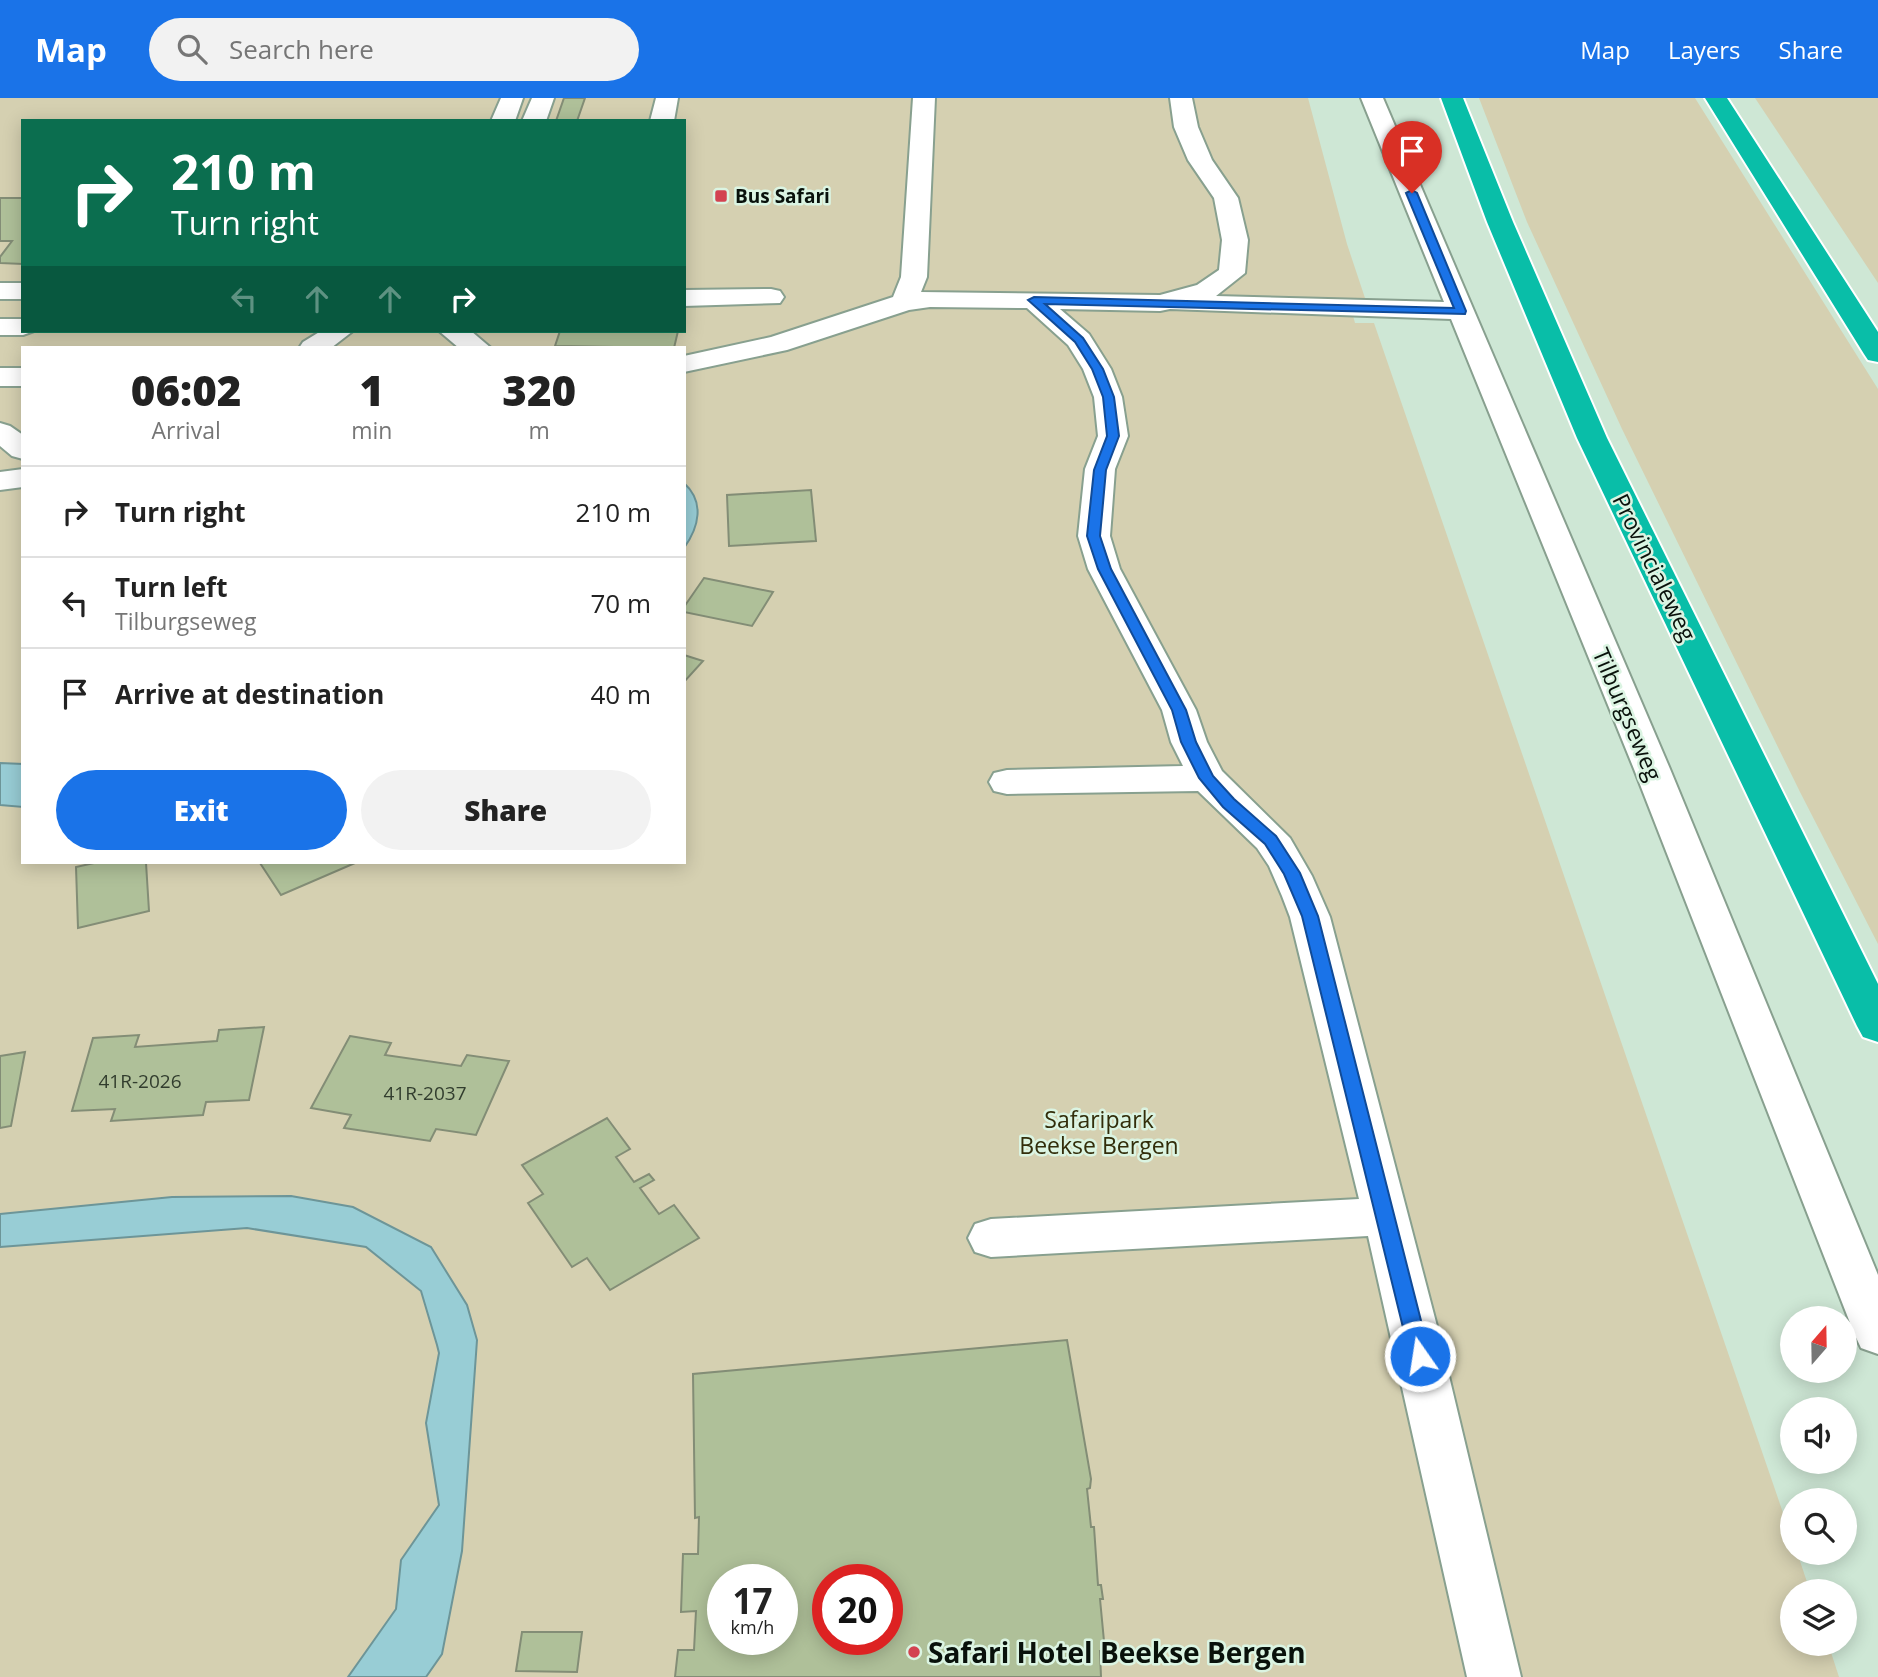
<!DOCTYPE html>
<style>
:root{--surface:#fff;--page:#f2f2f2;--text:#222;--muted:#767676;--line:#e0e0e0;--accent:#1a73e8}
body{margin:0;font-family:"Open Sans",sans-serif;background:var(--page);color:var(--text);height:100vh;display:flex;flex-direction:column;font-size:26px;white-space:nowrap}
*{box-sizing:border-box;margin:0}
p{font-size:23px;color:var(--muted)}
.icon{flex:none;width:38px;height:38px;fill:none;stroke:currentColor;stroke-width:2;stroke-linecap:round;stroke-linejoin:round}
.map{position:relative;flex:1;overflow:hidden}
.panel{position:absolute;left:21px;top:248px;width:665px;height:518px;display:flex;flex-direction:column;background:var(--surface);border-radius:0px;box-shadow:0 4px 18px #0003}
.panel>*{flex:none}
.banner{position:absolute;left:21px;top:21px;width:665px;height:214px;border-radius:0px;box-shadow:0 4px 18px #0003;background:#0b6e4f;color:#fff;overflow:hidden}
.needle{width:46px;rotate:20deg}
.tools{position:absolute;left:1780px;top:1208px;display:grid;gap:14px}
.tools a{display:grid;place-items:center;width:77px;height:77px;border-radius:50%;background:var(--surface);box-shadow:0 4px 18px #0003;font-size:35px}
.speed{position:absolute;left:707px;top:1466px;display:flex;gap:14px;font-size:35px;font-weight:700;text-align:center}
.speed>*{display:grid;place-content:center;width:91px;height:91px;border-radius:50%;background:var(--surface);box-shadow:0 4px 18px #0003;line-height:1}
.speed small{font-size:18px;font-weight:400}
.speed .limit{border:10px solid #d22;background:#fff;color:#111}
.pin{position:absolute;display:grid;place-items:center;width:60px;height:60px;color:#fff;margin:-72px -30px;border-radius:50% 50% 50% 0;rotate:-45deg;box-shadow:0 0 7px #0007}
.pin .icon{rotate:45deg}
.me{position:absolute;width:77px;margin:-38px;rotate:347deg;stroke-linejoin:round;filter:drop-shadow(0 0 5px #0008)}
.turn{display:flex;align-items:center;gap:24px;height:147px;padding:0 35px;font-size:32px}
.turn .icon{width:91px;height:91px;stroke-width:2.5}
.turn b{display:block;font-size:49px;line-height:60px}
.lanes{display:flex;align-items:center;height:66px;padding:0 35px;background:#0003;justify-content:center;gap:35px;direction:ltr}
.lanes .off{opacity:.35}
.eta{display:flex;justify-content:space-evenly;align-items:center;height:119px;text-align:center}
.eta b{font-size:42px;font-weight:800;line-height:49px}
.cta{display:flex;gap:14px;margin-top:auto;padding:14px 35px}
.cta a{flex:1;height:80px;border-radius:42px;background:var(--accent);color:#fff;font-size:28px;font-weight:800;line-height:80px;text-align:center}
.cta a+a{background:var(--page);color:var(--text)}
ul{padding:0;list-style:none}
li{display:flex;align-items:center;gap:21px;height:91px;padding:0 35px;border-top:2px solid var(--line)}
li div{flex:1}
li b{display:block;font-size:26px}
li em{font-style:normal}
header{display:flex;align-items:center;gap:42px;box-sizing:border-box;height:98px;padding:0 35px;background:var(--accent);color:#fff}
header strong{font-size:33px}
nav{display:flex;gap:38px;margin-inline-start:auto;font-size:24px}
.search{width:490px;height:63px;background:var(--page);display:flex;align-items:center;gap:18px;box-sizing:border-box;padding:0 24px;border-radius:38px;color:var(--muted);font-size:26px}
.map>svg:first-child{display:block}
.green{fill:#d5d0b1;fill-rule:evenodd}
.water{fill:#98cdd5;stroke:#6d9598;stroke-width:2}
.building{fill:#afc099;stroke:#838d76;stroke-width:2;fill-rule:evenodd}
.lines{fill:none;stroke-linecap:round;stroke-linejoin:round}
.minor-casing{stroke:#88a08f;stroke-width:4}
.highway-casing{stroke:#fff;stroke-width:4}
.minor{fill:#fff;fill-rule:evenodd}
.highway{fill:#09bea8;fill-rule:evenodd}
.route{fill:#1a73e8;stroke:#114b97;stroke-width:2}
.poi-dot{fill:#d34250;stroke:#dbf4e2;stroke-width:2.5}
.labels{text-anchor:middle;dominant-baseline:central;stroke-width:5;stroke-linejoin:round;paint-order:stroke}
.far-poi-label{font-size:19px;font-weight:bold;fill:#09110b;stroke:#dbf4e2;text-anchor:start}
.number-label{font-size:19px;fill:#323d2e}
.street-label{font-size:23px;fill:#09110b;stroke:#dbf4e2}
.park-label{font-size:23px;fill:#322d0a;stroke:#dbf4e2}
.near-poi-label{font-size:28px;font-weight:bold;fill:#09110b;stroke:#dbf4e2;text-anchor:start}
</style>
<header>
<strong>Map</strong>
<div class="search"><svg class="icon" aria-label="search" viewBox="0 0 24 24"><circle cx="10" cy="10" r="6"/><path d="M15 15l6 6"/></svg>Search here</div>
<nav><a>Map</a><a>Layers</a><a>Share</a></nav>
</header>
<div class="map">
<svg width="1878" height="1579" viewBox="0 0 1878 1579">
<rect width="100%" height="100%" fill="#cee7d5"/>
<path class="green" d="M0,0H1308L1347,146L1366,203H1349L1355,225H1374L1792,1441V1454H1797L1810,1493H1792V1545H1828L1839,1579H0ZM23,23H684V233H23ZM23,250H684V765H23ZM723,1482H782V1542H723ZM828,1482H887V1542H828Z
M1479,0H1695L1878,291V846L1800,694L1622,331L1527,124Z
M1755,0H1878V185Z"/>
<path class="water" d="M684,385C705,404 699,429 684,450Z
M0,665L23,666V709L0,707Z
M291,1098L353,1109L431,1149L467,1207L477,1242L462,1453L442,1556L426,1579H348L396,1511L401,1462L439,1407L426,1325L439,1255L437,1247L421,1193L366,1149L247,1130L0,1149V1116L172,1099Z"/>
<path class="building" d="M564,0H585L577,23H556Z
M0,100H23V166L0,165V159L12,143H0Z
M560,233H678L674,250L555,248Z
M811,392L816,443L729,448L727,397Z
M704,480L773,494L752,528L684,514V509Z
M684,557L703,563L684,584Z
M94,765H146L149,813L78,830L76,769Z
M260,765H355L281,797Z
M264,929L249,1002L206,1004L203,1017L111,1023L115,1011L72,1013L93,940L139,937L135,949L217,943L219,932Z
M350,938L391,945L385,957L461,968L467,957L509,963L476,1037L436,1031L430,1043L344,1030L351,1017L311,1010Z
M25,954L11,1028L0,1030V958Z
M607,1020L630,1051L616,1059L634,1084L649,1076L654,1082L640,1090L659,1116L674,1107L699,1140L610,1192L587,1160L572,1169L528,1105L543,1096L522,1067Z
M1067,1242L1091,1381L1090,1390L1087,1391L1091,1429H1094L1098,1487H1101L1103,1501H1100L1104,1543H1107L1109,1553H1100L1101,1579H675L678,1552H694L696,1513L681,1514L683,1456H698L699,1419L695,1420L693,1276ZM723,1482H782V1542H723ZM828,1482H887V1542H828Z
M522,1534H582L577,1574L516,1573Z"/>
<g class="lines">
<defs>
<path id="minor" d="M501,0H523L515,23H491Z
M532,0H554L546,23H522Z
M656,0H678L674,23H650Z
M913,0H935L927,179L921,194L1160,197L1197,187L1219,172L1222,142L1214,100L1188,62L1174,29L1170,0H1192L1198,29L1212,62L1238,100L1248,142L1245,175L1216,198L1444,204L1361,0H1383L1670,671L1878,1177V1256L1861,1250L1854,1235L1634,671L1451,221L1170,211L1160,213L1060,211L1089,236L1111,271L1122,299L1128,338L1115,371L1110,438L1120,471L1196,612L1207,644L1222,673L1290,740L1312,778L1330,819L1438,1232L1521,1579H1467L1368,1138L991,1159L975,1154L968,1140L975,1126L991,1121L1359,1101L1290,819L1282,798L1269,768L1257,750L1198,693L1007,696L994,693L989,684L994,675L1007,672L1183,668L1171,644L1162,612L1088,471L1078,438L1085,371L1098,338L1094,299L1083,271L1068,247L1027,210L930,209L909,212L787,252L684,274V258L771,239L893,199L901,179Z
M0,185H23V201H0Z
M771,191L780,193L784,199L780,205L684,208V192Z
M0,221H23V233H34L23,237H0Z
M321,233H353L331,250H299L303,244Z
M439,233H471L491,250H459Z
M0,270H23V288H0Z
M0,325L10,328L23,337V361L12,358L0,348Z
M23,371V389L0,392V374Z"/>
<path id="highway" d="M1441,0H1463L1513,124L1607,340L1878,886V944L1863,939L1857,928L1577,340L1487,124Z
M1705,0H1727L1878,234V264L1868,262L1864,256Z"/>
</defs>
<use href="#minor" class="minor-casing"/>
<use href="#highway" class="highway-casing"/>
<use href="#minor" class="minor"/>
<use href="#highway" class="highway"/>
</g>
<path class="route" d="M1412,92L1417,95L1466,213L1465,216L1045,206L1083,240L1103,271L1114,299L1119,338L1106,372L1100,438L1111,471L1186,612L1196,644L1213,678L1234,701L1276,738L1300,775L1318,818L1430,1258L1427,1265L1420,1267L1413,1265L1410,1258L1302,818L1284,776L1265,746L1223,709L1199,680L1181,644L1172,612L1098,471L1087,438L1094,372L1107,338L1103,299L1092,271L1075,244L1028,202L1034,199L1454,210L1406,95Z"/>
<g class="poi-dot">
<rect x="714" y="91" width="14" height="14" rx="3.5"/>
<circle cx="914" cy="1554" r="7"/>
</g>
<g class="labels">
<g class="far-poi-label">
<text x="735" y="98">Bus Safari</text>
</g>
<g class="number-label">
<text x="140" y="983">41R-2026</text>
<text x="425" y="995">41R-2037</text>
</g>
<g class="street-label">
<text transform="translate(1655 469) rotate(64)">Provincialeweg</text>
<text transform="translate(1628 616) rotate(67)">Tilburgseweg</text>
</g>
<g class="park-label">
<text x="1099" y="1021">Safaripark<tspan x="1099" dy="26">Beekse Bergen</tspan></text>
</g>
<g class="near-poi-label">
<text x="928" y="1554">Safari Hotel Beekse Bergen</text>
</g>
</g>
</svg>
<div class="tools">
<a><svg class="needle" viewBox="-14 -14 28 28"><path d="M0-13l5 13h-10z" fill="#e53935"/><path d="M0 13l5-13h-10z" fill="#767676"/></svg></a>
<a><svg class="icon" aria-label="sound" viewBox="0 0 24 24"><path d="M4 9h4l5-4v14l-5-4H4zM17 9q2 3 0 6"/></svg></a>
<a><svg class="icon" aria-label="search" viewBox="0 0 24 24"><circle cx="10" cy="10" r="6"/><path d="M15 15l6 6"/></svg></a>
<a><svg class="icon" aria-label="layers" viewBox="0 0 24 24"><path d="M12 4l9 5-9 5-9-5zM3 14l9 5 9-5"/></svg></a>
</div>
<div class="speed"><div>17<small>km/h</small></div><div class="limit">20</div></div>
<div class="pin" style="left:1412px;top:95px;background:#d93025"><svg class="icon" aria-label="arrive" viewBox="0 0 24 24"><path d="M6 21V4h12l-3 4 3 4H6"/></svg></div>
<svg class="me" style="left:1420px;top:1258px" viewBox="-20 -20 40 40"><circle r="17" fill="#1a73e8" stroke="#fff" stroke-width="3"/><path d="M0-11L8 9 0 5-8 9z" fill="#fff"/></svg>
<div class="banner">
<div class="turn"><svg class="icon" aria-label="right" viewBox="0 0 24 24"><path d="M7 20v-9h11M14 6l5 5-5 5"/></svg><div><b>210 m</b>Turn right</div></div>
<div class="lanes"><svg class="icon off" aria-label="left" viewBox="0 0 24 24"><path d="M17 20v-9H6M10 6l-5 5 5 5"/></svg><svg class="icon off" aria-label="ahead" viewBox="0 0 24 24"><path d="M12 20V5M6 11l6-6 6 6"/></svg><svg class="icon off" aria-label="ahead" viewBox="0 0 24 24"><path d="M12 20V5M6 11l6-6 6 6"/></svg><svg class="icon" aria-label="right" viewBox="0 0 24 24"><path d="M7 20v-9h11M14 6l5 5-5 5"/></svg></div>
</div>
<section class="panel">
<div class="eta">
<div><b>06:02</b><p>Arrival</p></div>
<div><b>1</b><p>min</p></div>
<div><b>320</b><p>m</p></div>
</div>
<ul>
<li><svg class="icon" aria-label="right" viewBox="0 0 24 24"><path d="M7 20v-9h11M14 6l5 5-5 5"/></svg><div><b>Turn right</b></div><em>210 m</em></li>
<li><svg class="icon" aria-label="left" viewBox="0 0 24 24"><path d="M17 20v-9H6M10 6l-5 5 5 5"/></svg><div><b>Turn left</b><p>Tilburgseweg</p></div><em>70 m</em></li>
<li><svg class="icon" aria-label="arrive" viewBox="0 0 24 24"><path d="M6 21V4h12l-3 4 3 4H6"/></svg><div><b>Arrive at destination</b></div><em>40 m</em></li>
</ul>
<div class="cta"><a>Exit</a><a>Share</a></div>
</section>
</div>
